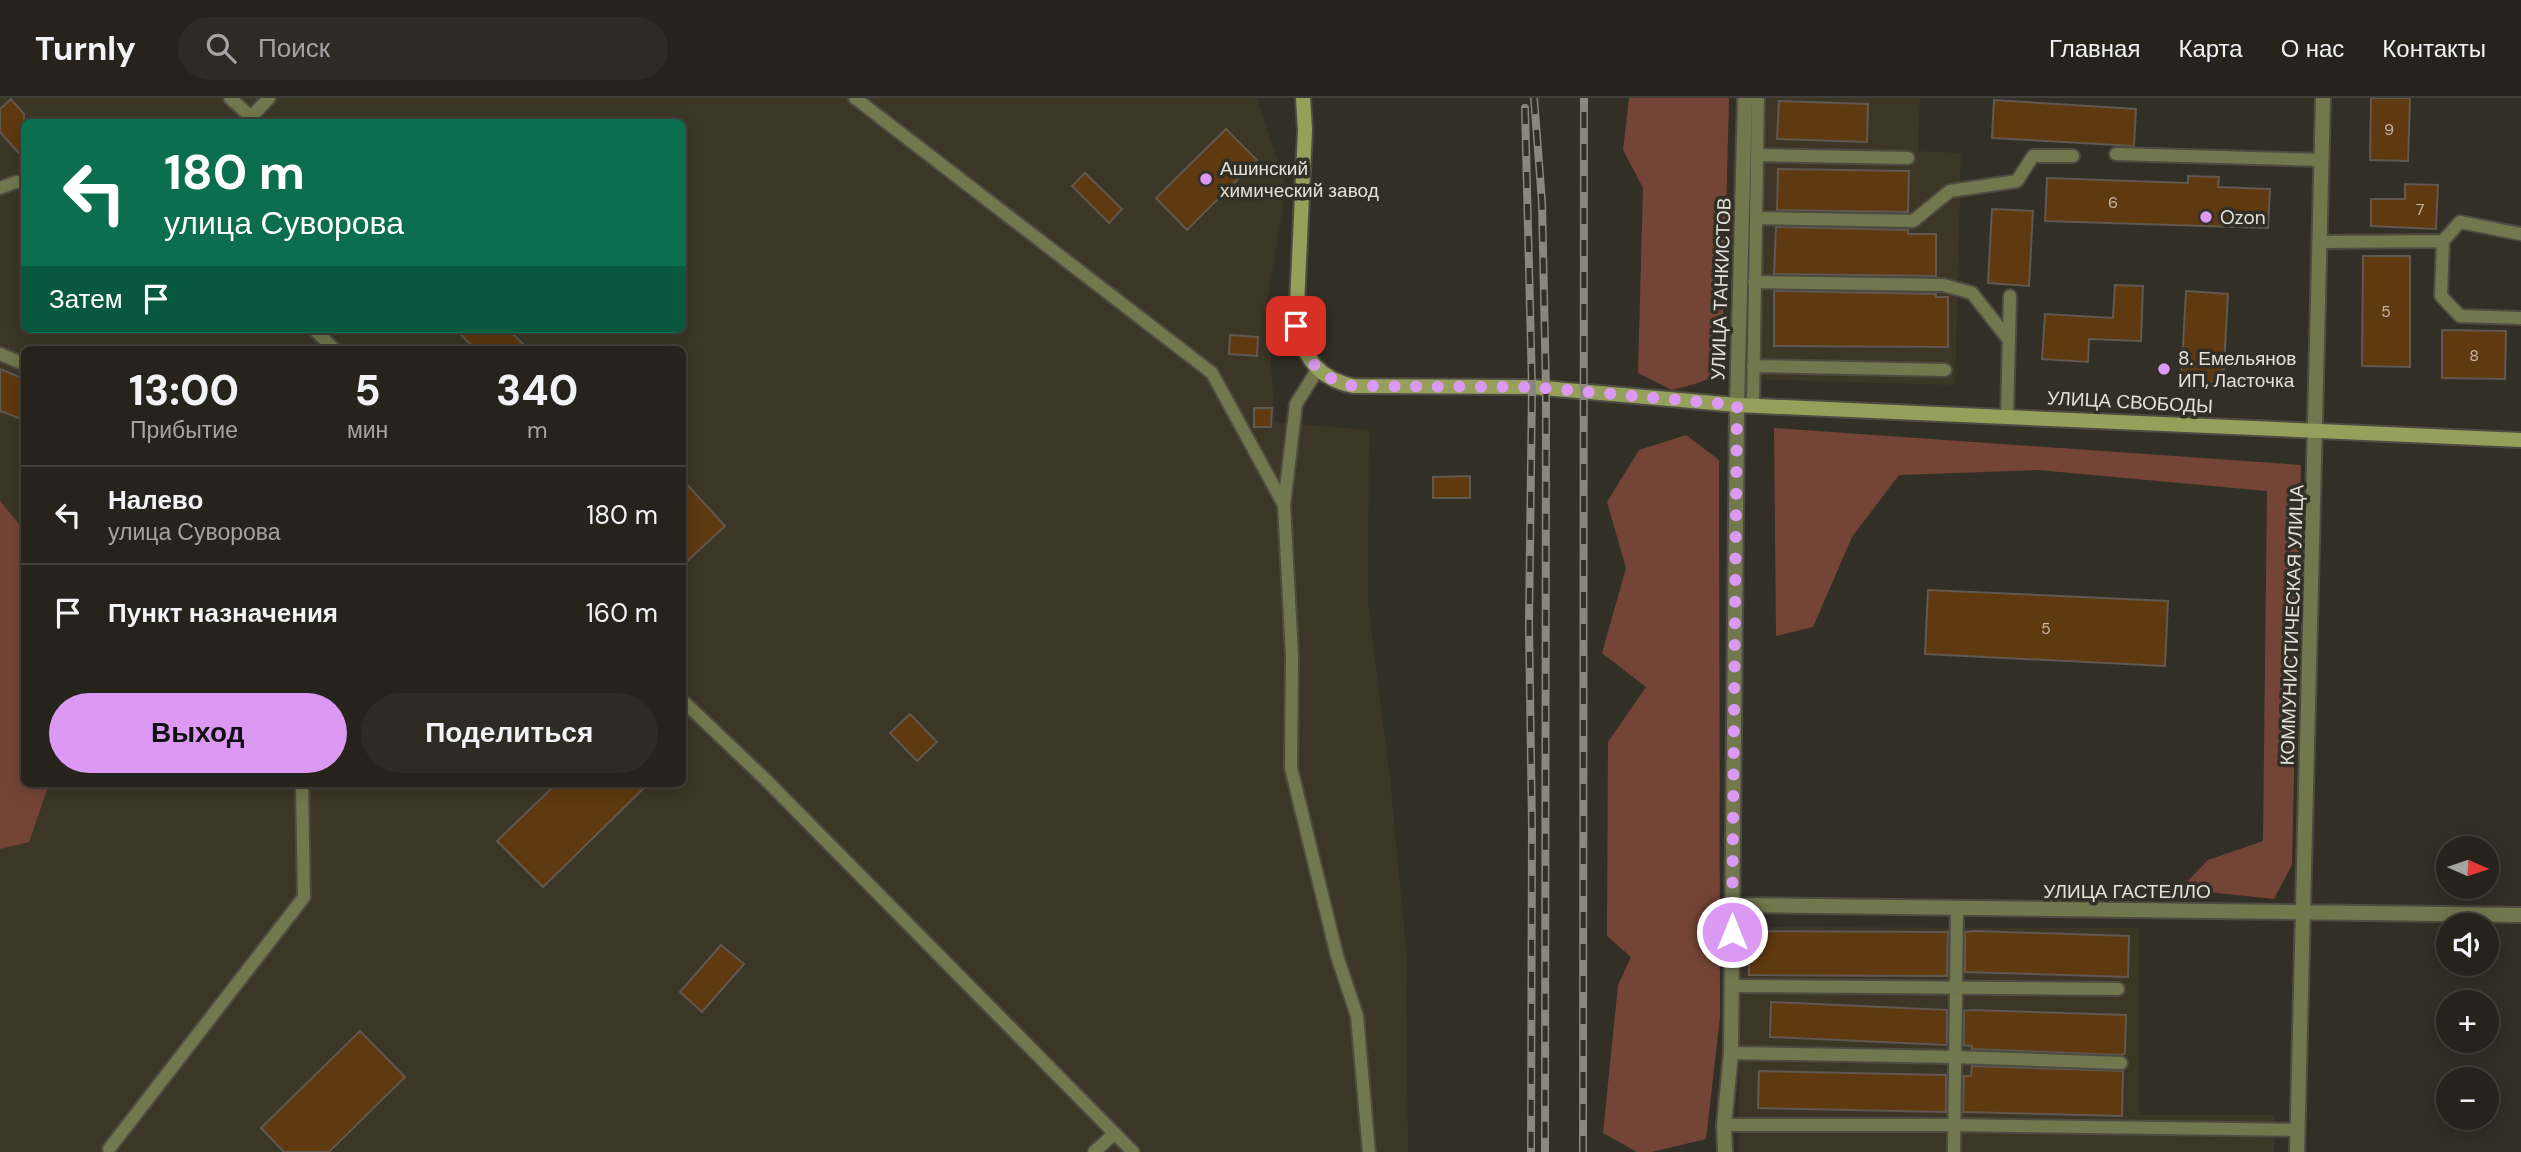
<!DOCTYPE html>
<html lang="ru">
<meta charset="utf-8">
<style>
:root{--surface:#26231c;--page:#2e2b25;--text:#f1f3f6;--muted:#a4a4a3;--line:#42403b;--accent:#dc99f4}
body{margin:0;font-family:"DM Sans",sans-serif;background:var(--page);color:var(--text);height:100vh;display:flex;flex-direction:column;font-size:26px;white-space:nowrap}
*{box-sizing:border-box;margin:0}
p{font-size:23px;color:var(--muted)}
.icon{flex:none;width:38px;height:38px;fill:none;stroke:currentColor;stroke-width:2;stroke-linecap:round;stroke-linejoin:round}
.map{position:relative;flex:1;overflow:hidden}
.side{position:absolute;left:21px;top:248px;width:665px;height:441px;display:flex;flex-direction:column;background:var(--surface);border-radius:10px;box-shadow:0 4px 18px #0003,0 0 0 2px var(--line)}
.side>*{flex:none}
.hud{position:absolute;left:21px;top:21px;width:665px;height:214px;border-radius:10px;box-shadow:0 4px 18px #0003,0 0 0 2px var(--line);background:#0b6e4f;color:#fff;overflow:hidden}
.needle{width:46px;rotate:93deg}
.buttons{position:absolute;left:2436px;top:738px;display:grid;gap:14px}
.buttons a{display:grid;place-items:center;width:63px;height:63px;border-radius:50%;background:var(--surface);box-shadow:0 4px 18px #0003,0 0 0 2px var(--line);font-size:35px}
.pin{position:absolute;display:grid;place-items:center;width:60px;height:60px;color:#fff;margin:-30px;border-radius:14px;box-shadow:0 4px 10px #0006}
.me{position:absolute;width:77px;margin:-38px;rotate:0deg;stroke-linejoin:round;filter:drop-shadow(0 0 5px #0008)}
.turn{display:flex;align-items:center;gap:24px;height:147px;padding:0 28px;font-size:32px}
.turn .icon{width:91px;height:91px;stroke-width:2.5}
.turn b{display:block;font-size:49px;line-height:60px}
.then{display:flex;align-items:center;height:66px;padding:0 28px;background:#0003;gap:14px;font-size:26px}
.eta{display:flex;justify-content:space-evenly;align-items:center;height:119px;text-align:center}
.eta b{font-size:42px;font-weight:700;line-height:49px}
.action{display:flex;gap:14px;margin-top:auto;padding:14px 28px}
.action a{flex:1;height:80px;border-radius:42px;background:var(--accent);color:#111;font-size:28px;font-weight:700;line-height:80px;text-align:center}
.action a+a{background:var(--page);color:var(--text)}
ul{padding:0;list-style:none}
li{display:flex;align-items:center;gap:21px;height:98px;padding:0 28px;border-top:2px solid var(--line)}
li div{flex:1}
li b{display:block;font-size:26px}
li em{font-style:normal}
header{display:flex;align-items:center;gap:42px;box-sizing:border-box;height:98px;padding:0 35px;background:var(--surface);border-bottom:2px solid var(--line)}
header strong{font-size:33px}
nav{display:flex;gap:38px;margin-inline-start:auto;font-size:24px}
.search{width:490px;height:63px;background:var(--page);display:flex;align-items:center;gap:18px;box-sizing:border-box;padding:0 24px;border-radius:38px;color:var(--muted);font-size:26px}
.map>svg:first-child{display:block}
.built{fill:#3c3627;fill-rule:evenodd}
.green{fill:#744537}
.building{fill:#5f390f;stroke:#605851;stroke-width:2}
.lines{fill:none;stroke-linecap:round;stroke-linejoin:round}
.lane-casing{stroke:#4e4b43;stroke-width:16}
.street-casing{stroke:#4e4b43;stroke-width:18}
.secondary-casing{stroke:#4e4b43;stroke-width:18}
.lane{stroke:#71784d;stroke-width:12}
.street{stroke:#71784d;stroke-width:14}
.secondary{stroke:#95a05b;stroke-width:14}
.rail-casing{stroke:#8a877f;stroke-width:8}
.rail{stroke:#322f26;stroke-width:5;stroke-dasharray:16;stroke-linecap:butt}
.route{stroke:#dc99f4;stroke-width:12;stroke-dasharray:0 21.6}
.poi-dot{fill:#dc99f4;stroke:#322f26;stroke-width:2.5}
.labels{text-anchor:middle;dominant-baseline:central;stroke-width:7;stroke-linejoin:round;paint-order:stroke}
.number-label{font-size:16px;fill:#c2b7a8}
.poi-label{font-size:19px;fill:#e3e1db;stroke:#322f26;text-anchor:start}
.street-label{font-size:19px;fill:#e3e1db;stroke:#322f26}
</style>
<header>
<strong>Turnly</strong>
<div class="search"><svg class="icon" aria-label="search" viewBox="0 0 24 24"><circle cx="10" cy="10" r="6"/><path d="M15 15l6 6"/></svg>Поиск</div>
<nav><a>Главная</a><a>Карта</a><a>О нас</a><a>Контакты</a></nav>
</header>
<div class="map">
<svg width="2521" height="1054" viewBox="0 0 2521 1054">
<rect width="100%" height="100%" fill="#322f26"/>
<path class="built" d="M0,0H1257L1286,90L1267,204L1275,324L1369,332L1368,506L1390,679L1406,850L1408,1054H0ZM24,24H682V231H24ZM24,252H682V686H24Z
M1753,0H1920L1918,53L1961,55L1955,287L1744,281Z
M1740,829L2139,830V1017H2274V1054H1739Z"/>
<path class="green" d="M1629,0H1729L1722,275L1695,286L1672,292L1638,275L1643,90L1623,52Z
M1774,330L2301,367L2292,767L2274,801L2180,791L2208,762L2263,743L2267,393L2038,372L1899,377L1852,439L1813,529L1776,538Z
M1686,337L1719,362L1720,919L1706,1041L1652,1054H1637L1603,1035L1618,887L1631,859L1607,838L1608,644L1646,589L1602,555L1626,470L1607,404L1639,352Z
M0,403L24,432V686H49L29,744L0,751Z"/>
<path class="building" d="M2371,0H2410L2408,63L2370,62Z
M11,1L24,16V61L0,34V11Z
M1994,2L2136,11L2134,48L1992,40Z
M1779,3L1868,6L1867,44L1777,41Z
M1226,31L1257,62L1187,132L1156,100Z
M1778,71L1909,73L1908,114L1777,112Z
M1085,75L1122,111L1109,125L1072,88Z
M2188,78L2219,79L2218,89L2270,91L2268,130L2045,123L2047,80L2188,85Z
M2405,86L2438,87L2436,131L2371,128V101H2405Z
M1992,111L2033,113L2029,188L1988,185Z
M1776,129L1908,132V136H1936V178L1774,176Z
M2363,158H2410V269L2362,268Z
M2115,187L2143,188L2141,243L2089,241L2088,264L2042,261L2045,216L2113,220Z
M1774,193L1936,196V199H1948V249L1774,248Z
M2186,193L2228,196L2223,285L2181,283Z
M455,231H508L529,252H476Z
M2442,232L2506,233L2505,281L2442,280Z
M1230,237L1258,239L1257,258L1229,256Z
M0,271L24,281V322L0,313Z
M1254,310H1272L1271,329H1254Z
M1470,378V400H1433V379Z
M682,381L725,428L682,468Z
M1928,492L2168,503L2165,568L1925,556Z
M910,616L937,644L917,663L890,635Z
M556,686H648L543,789L497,743Z
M1749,833L1948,834L1947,878L1749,877Z
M1976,833L2129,838L2128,879L1965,874V834Z
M721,847L744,866L702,914L680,894Z
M1771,904L1947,912V947L1770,939Z
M1973,912L2126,917L2125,955L2123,957L1972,951V948L1964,947V913Z
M360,933L405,979L329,1054H284L261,1030Z
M1972,968L2123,973L2122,1018L1963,1014L1964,978H1971Z
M1759,973L1946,977V1014L1758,1010Z"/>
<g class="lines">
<defs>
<path id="lane" d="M230,0L251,19
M855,0L1212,275L1284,407
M251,24V19L269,0
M2116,56L2322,62
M1757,57L1908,60
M0,90L16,84H24
M1756,120L1913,123L1950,93L2017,83L2033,58H2073
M2443,143L2460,124L2521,136
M2320,144L2443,143L2441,198L2460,218L2521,220
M1754,184L1943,187L1972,195L2009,242
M314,231L335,252
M0,256L24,266
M1753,268L1945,272
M1318,271L1296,306L1284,407L1292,558L1291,670L1337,858L1357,918L1369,1054
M1753,308L1758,0
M2007,318L2010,198
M682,602L765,681L1133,1054
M1732,888L2118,891
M1731,955L1955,959L2121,965
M1724,1027H1954L2298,1032
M109,1051L304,799L302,686
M1094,1054L1115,1035
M1954,1054L1957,811"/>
<path id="street" d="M1732,807L2521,817
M1725,1054L1724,1027L1731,955L1737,307L1745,0
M2297,1054L2323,0"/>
<path id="secondary" d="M1303,0L1305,32L1296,228C1306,262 1318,280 1353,288L1532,289L1737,307L2521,342"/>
</defs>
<use href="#lane" class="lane-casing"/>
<use href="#street" class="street-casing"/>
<use href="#secondary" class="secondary-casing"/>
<use href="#lane" class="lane"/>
<use href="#street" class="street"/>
<use href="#secondary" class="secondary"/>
<defs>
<path id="rail" d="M1534,0L1542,104L1546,291L1545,1054
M1525,10L1532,289L1529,527L1532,728L1531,1054
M1583,1054L1584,0"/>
</defs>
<use href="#rail" class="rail-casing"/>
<use href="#rail" class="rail"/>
</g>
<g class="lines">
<path class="route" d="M1296,228C1306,262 1318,280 1353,288L1532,289L1737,307L1732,834"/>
</g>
<g class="poi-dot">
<circle cx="1206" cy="81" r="7"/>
<circle cx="2206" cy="119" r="7"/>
<circle cx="2164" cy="271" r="7"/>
</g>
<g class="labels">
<g class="number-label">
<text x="2389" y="31">9</text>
<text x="2113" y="104">6</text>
<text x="2420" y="111">7</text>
<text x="2386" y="213">5</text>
<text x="2474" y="257">8</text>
<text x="2046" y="530">5</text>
</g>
<g class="poi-label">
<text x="1220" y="70">Ашинский<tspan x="1220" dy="22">химический завод</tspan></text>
<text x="2220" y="119">Ozon</text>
<text x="2178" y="260">8. Емельянов<tspan x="2178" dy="22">ИП, Ласточка</tspan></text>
</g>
<g class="street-label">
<text transform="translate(1721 191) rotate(-88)">УЛИЦА ТАНКИСТОВ</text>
<text transform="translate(2130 304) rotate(3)">УЛИЦА СВОБОДЫ</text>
<text transform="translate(2292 527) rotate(-88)">КОММУНИСТИЧЕСКАЯ УЛИЦА</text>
<text x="2127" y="793">УЛИЦА ГАСТЕЛЛО</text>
</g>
</g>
</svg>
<div class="buttons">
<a><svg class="needle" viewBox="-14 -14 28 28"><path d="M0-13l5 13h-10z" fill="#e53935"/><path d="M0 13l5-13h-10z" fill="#a4a4a3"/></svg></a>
<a><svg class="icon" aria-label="sound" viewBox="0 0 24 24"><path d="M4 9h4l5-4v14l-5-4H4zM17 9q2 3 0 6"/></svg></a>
<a>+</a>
<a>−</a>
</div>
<div class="pin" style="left:1296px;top:228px;background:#d93025"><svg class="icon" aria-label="arrive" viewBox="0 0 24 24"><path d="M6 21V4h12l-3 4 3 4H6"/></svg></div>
<svg class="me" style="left:1732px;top:834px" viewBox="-20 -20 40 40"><circle r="17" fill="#dc99f4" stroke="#fff" stroke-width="3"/><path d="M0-11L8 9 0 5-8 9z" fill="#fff"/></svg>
<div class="hud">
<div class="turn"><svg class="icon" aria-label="left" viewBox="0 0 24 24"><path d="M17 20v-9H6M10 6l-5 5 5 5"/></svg><div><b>180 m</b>улица Суворова</div></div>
<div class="then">Затем<svg class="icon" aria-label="arrive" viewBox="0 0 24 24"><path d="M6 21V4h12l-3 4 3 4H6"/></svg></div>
</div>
<section class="side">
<div class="eta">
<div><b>13:00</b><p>Прибытие</p></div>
<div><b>5</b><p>мин</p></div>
<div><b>340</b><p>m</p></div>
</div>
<ul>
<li><svg class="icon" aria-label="left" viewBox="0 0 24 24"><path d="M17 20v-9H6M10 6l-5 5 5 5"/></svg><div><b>Налево</b><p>улица Суворова</p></div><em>180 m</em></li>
<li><svg class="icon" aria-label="arrive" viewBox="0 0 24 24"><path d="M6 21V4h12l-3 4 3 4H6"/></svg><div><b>Пункт назначения</b></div><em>160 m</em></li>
</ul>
<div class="action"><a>Выход</a><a>Поделиться</a></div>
</section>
</div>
